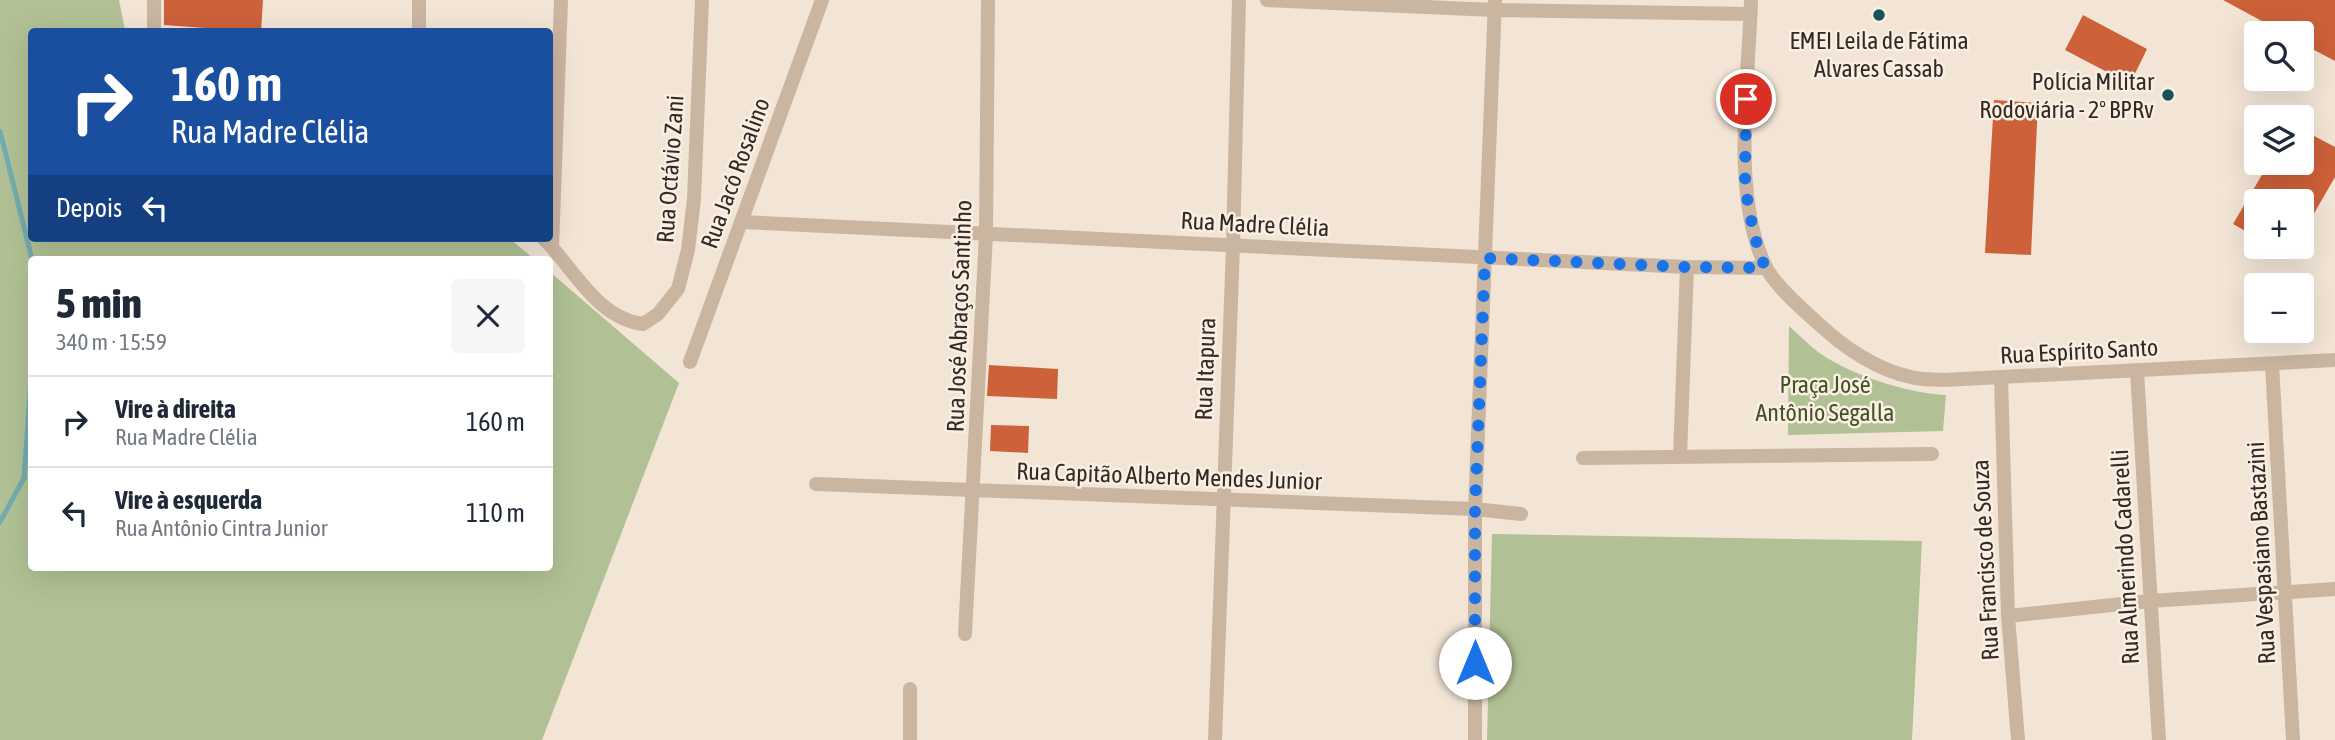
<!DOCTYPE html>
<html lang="pt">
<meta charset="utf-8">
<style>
:root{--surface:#fff;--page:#f6f6f7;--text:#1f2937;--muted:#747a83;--line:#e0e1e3}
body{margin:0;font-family:"Asap Condensed",sans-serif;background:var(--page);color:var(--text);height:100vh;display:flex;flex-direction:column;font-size:26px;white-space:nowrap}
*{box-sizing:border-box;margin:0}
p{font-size:23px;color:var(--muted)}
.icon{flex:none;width:38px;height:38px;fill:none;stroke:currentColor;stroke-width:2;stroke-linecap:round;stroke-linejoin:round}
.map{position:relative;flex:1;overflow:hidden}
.side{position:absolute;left:28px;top:256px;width:525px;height:315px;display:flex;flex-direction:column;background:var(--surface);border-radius:7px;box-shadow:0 7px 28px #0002}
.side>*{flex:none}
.top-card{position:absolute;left:28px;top:28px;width:525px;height:214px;border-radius:7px;box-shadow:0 7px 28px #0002;background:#1a4fa0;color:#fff;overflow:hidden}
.buttons{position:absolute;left:2244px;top:21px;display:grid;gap:14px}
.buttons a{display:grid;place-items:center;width:70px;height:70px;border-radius:7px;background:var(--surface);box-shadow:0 7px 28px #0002;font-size:35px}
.pin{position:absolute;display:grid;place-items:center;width:60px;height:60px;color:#fff;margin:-30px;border:4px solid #fff;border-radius:50%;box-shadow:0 2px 7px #0007}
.me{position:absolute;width:77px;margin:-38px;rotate:0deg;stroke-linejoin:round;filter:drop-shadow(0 0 5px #0008)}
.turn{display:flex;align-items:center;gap:24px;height:147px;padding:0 28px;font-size:32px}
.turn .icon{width:91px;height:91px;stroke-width:2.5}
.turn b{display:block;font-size:49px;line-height:60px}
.then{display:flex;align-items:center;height:66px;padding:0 28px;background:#0003;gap:14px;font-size:26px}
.round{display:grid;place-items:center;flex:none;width:74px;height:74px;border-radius:7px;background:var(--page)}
.summary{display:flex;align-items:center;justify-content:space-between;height:119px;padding:0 28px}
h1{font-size:42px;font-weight:800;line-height:52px}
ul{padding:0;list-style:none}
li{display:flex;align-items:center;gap:21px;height:91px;padding:0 28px;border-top:2px solid var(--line)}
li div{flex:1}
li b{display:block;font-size:26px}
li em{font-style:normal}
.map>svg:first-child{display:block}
.green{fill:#b1c195}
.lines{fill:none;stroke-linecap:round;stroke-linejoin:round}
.stream{stroke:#73acb0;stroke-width:5}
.building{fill:#cd6139}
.street{stroke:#cab5a1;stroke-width:14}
.route{stroke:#1a73e8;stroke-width:12;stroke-dasharray:0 21.6}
.poi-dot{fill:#185157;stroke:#faefe2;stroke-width:2.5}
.labels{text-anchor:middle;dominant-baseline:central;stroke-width:5;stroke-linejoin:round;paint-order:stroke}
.poi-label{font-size:24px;fill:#342a24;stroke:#faefe2}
.street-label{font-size:24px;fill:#342a24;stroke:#faefe2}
.park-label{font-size:24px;fill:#425327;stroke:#faefe2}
</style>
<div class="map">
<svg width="2335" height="740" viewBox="0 0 2335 740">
<rect width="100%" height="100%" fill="#f2e5d6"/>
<path class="green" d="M0,0H119L125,30L129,31L32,32V238H509L534,259H32V567H550V272L679,383L542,740H0Z
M1789,326C1797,333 1805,341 1813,348C1845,374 1906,393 1946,395L1943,431L1788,435Z
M1492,534L1922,541L1912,740H1487Z"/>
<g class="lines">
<path class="stream" d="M0,131L32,259
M0,522L24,478L32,364"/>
</g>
<path class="building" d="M164,0H263L261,32L164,25Z
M2223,0H2335V61L2301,43V33H2284Z
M2083,15L2147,49L2130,84L2065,50Z
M1994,100L2038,103L2031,255L1985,253Z
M2301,129L2335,147V177L2301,236V201H2256V237L2233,224L2269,163H2301Z
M989,365L1058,369L1057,399L987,396Z
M991,425L1029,426L1028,453L990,451Z"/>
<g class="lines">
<path class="street" d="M154,0V30
M1267,0L1494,10L1751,14
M1751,0C1749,78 1731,194 1765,265C1773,284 1803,310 1819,324C1843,347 1877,370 1911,377C1921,380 1932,379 1943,380L2335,360
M419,32V0
M742,222L1687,267L1765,268
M543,238C574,268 596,318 643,324L658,314L678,289L688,250L694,199L702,0
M552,247L561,0
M690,362L822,0
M2272,364L2293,740
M2137,371L2159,740
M2001,378L2008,616L2018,740
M1680,456L1687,267
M1583,458L1932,454
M816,484L1475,509L1521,514
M2008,616L2150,601L2335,589
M965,634L986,235L988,0
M910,689V740
M1215,740L1233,246L1239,0
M1475,740V509L1495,0"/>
</g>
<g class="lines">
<path class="route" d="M1475,663V509L1485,258L1687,267L1765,268L1754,235L1745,187L1746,99"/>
</g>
<g class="poi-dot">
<circle cx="1879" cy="15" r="7"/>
<circle cx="2168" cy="95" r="7"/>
</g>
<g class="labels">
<g class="poi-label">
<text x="1879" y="40">EMEI Leila de Fátima<tspan x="1879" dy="28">Alvares Cassab</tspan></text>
<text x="2154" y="81" text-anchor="end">Polícia Militar<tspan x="2154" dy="28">Rodoviária - 2º BPRv</tspan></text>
</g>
<g class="street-label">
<text transform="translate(670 169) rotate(-86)">Rua Octávio Zani</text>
<text transform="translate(735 173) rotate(-70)">Rua Jacó Rosalino</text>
<text transform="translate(1255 224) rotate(3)">Rua Madre Clélia</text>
<text transform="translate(959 316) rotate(-88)">Rua José Abraços Santinho</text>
<text transform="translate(2079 351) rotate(-3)">Rua Espírito Santo</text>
<text transform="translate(1205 369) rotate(-88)">Rua Itapura</text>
<text transform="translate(1169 476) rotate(2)">Rua Capitão Alberto Mendes Junior</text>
<text transform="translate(2261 553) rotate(-93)">Rua Vespasiano Bastazini</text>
<text transform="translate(2125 557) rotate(-93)">Rua Almerindo Cadarelli</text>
<text transform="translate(1985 560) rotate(-93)">Rua Francisco de Souza</text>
</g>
<g class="park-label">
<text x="1825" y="384">Praça José<tspan x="1825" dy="28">Antônio Segalla</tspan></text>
</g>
</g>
</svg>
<div class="buttons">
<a><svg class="icon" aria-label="search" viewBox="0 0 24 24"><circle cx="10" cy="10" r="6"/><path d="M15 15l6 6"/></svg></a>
<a><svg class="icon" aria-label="layers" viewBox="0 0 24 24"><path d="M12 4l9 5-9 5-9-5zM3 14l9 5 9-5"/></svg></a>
<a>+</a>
<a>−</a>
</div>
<div class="pin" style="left:1746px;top:99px;background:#d93025"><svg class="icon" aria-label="arrive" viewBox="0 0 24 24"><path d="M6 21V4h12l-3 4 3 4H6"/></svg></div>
<svg class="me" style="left:1475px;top:663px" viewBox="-20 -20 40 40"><circle r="19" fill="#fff"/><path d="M0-13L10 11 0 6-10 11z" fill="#1a73e8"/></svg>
<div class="top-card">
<div class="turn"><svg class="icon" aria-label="right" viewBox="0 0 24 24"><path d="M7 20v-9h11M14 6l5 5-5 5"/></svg><div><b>160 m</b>Rua Madre Clélia</div></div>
<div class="then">Depois<svg class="icon" aria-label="left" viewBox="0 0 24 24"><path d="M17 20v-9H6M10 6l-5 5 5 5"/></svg></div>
</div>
<section class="side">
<div class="summary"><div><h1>5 min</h1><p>340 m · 15:59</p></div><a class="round"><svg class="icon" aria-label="close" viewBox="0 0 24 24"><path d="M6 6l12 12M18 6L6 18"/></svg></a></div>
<ul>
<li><svg class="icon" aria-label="right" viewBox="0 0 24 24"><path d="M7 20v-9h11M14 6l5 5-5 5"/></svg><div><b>Vire à direita</b><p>Rua Madre Clélia</p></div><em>160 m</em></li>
<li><svg class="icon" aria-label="left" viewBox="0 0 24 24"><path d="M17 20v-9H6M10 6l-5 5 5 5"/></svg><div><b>Vire à esquerda</b><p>Rua Antônio Cintra Junior</p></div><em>110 m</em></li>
</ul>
</section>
</div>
